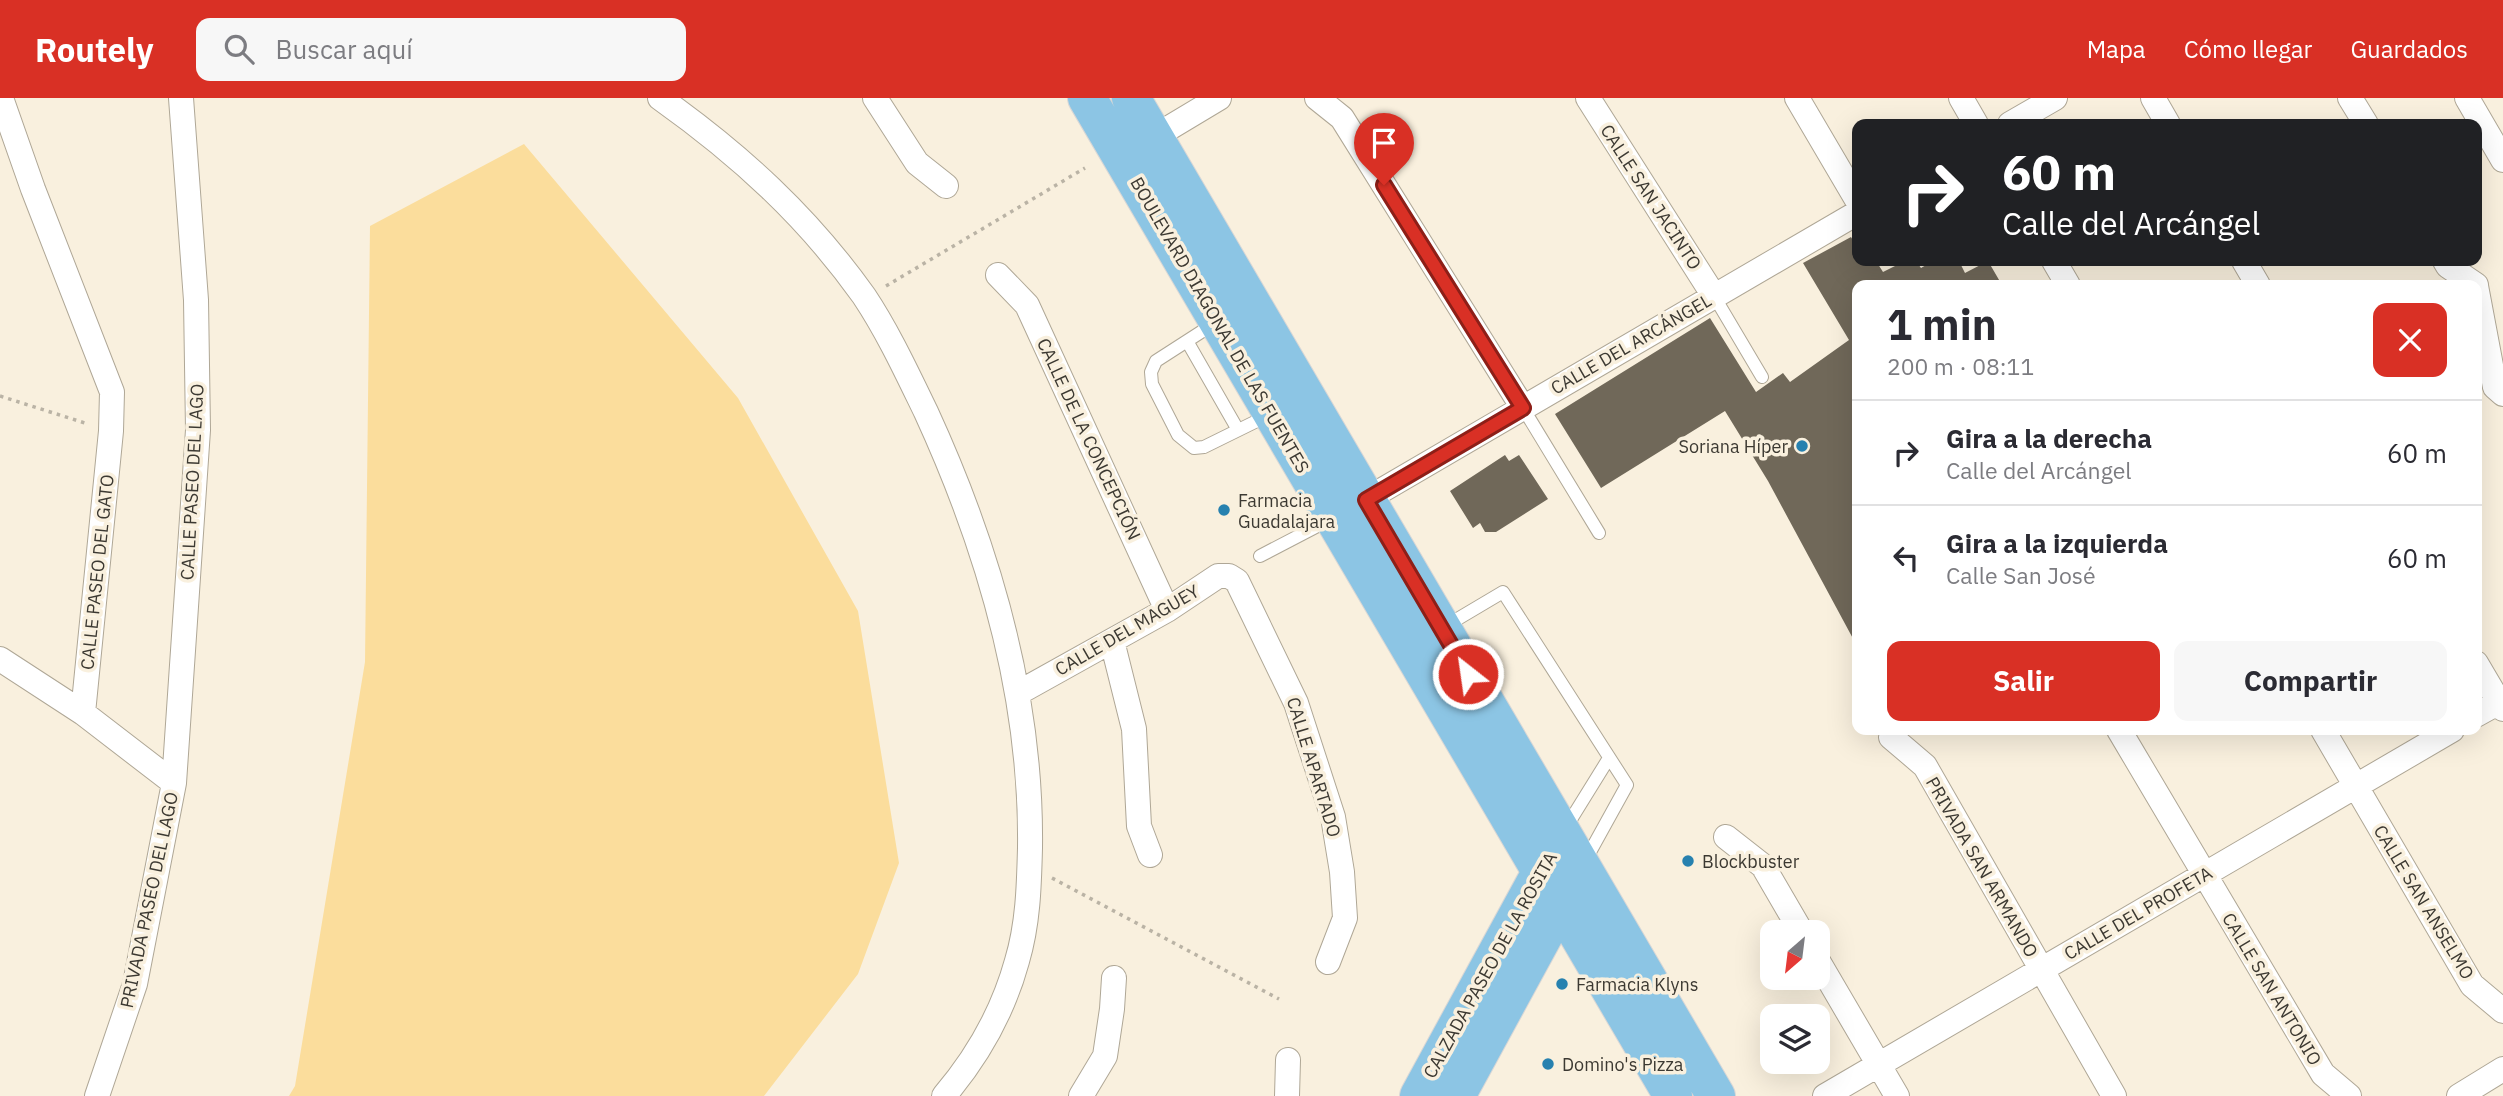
<!DOCTYPE html>
<html lang="es">
<meta charset="utf-8">
<style>
:root{--surface:#fff;--page:#f7f7f7;--text:#2b2b33;--muted:#7c7c81;--line:#e1e1e2;--accent:#d93025}
body{margin:0;font-family:"IBM Plex Sans",sans-serif;background:var(--page);color:var(--text);height:100vh;display:flex;flex-direction:column;font-size:26px;white-space:nowrap}
*{box-sizing:border-box;margin:0}
p{font-size:23px;color:var(--muted)}
.icon{flex:none;width:38px;height:38px;fill:none;stroke:currentColor;stroke-width:2;stroke-linecap:round;stroke-linejoin:round}
.map{position:relative;flex:1;overflow:hidden}
.side{position:absolute;left:1852px;top:182px;width:630px;height:455px;display:flex;flex-direction:column;background:var(--surface);border-radius:14px;box-shadow:0 7px 28px #0002}
.side>*{flex:none}
.top-card{position:absolute;left:1852px;top:21px;width:630px;height:147px;border-radius:14px;box-shadow:0 7px 28px #0002;background:#202124;color:#fff;overflow:hidden}
.needle{width:46px;rotate:208deg}
.tools{position:absolute;left:1760px;top:822px;display:grid;gap:14px}
.tools a{display:grid;place-items:center;width:70px;height:70px;border-radius:14px;background:var(--surface);box-shadow:0 7px 28px #0002;font-size:35px}
.pin{position:absolute;display:grid;place-items:center;width:60px;height:60px;color:#fff;margin:-72px -30px;border-radius:50% 50% 50% 0;rotate:-45deg;box-shadow:0 0 7px #0007}
.pin .icon{rotate:45deg}
.me{position:absolute;width:77px;margin:-38px;rotate:330deg;stroke-linejoin:round;filter:drop-shadow(0 0 5px #0008)}
.turn{display:flex;align-items:center;gap:24px;height:147px;padding:0 35px;font-size:32px}
.turn .icon{width:91px;height:91px;stroke-width:2.5}
.turn b{display:block;font-size:49px;line-height:60px}
.round{display:grid;place-items:center;flex:none;width:74px;height:74px;border-radius:14px;background:var(--page)}
.summary{display:flex;align-items:center;justify-content:space-between;height:119px;padding:0 35px}
h1{font-size:42px;font-weight:700;line-height:52px}
.button{display:flex;gap:14px;margin-top:auto;padding:14px 35px}
.button a{flex:1;height:80px;border-radius:14px;background:var(--accent);color:#fff;font-size:28px;font-weight:700;line-height:80px;text-align:center}
.button a+a{background:var(--page);color:var(--text)}
ul{padding:0;list-style:none}
li{display:flex;align-items:center;gap:21px;height:105px;padding:0 35px;border-top:2px solid var(--line)}
li div{flex:1}
li b{display:block;font-size:26px}
li em{font-style:normal}
header{display:flex;align-items:center;gap:42px;box-sizing:border-box;height:98px;padding:0 35px;background:var(--accent);color:#fff}
header strong{font-size:33px}
nav{display:flex;gap:38px;margin-inline-start:auto;font-size:24px}
.search{width:490px;height:63px;background:var(--page);display:flex;align-items:center;gap:18px;box-sizing:border-box;padding:0 24px;border-radius:14px;color:var(--muted);font-size:26px}
.map>svg:first-child{display:block}
.green{fill:#fbdd9c}
.building{fill:#706859}
.lines{fill:none;stroke-linecap:round;stroke-linejoin:round}
.lane-casing{stroke:#afa796;stroke-width:14}
.street-casing{stroke:#afa796;stroke-width:26}
.primary-casing{stroke:#d8d7d6;stroke-width:40}
.path{stroke:#bab3a5;stroke-width:3.5;stroke-dasharray:3.5 5;stroke-linecap:butt}
.lane{stroke:#fff;stroke-width:12}
.street{stroke:#fff;stroke-width:24}
.primary{stroke:#8cc5e4;stroke-width:38}
.route-casing{stroke:#8d1f18;stroke-width:18}
.route{stroke:#d93025;stroke-width:12}
.poi-dot{fill:#2781af;stroke:#f9f0de;stroke-width:2.5}
.labels{text-anchor:middle;dominant-baseline:central;stroke-width:7;stroke-linejoin:round;paint-order:stroke}
.street-label{font-size:18px;fill:#3c3932;stroke:#f9f0de}
.poi-label{font-size:18px;fill:#3c3932;stroke:#f9f0de;text-anchor:start}
</style>
<header>
<strong>Routely</strong>
<div class="search"><svg class="icon" aria-label="search" viewBox="0 0 24 24"><circle cx="10" cy="10" r="6"/><path d="M15 15l6 6"/></svg>Buscar aquí</div>
<nav><a>Mapa</a><a>Cómo llegar</a><a>Guardados</a></nav>
</header>
<div class="map">
<svg width="2503" height="998" viewBox="0 0 2503 998">
<rect width="100%" height="100%" fill="#f9f0de"/>
<path class="green" d="M524,46L738,300L858,513L899,765L858,876L764,998H289L295,988L365,564L370,128Z"/>
<path class="building" d="M1851,139L1857,149V163H1876L1883,174L1905,163H1916L1921,170L1933,163H1959L1965,175L1988,163L2002,187H1857V548L1768,383L1725,313L1601,390L1555,316L1710,220L1756,294L1783,275L1790,284L1849,242L1803,165Z
M1505,357L1509,363L1519,357L1548,401L1496,434H1485L1480,425L1473,430L1450,393Z"/>
<g class="lines">
<defs>
<path id="lane" d="M1714,198L1762,279
M1215,225L1156,263L1151,274L1152,286L1178,337L1194,350L1204,349L1269,317
M1187,243L1238,332
M1523,310L1599,435
M1260,458L1331,421
M1444,529L1503,494L1627,687L1585,763
M1565,731L1609,660"/>
<path id="street" d="M1,0L33,91L112,294L111,333L83,615
M660,0C740,57 807,118 864,198C888,234 907,275 926,314C989,451 1032,599 1030,750C1029,789 1028,826 1017,863C1003,914 978,958 944,998
M875,0L917,65L946,88
M1317,0L1342,20L1523,310
M1588,0L1714,198
M1797,0L1857,102
M1961,0L1976,26
M2153,0L2168,26
M2350,0L2366,26
M2467,0L2503,62
M2010,26L2055,0
M1154,39L1219,0
M2054,163L2068,187
M2244,163L2258,187
M2445,163L2448,168L2476,187
M998,177L1027,207L1167,512
M2476,188L2495,289L2503,296
M1355,408L1857,115
M1112,543L1134,631L1139,728L1150,757
M0,561L83,615L174,685
M2476,565L2503,611
M1018,595L1167,512L1218,478H1229L1237,483L1296,605L1333,719L1342,774L1345,820L1328,864
M2476,617L2503,602
M2119,632L2323,976L2349,998
M2323,632L2472,887L2503,913
M1891,639L1925,668L2114,998
M1726,739L1763,768L1802,835
M1818,863L1897,998
M97,998L135,886L174,685L198,332L196,202L181,0
M1081,998L1105,958L1112,911L1114,880
M1287,998L1288,962
M1825,998L2452,632
M2459,998L2503,971"/>
<path id="primary" d="M1087,0L1673,998
M1131,0L1716,998
M1419,998L1551,756
M1456,998L1570,789"/>
</defs>
<use href="#lane" class="lane-casing"/>
<use href="#street" class="street-casing"/>
<use href="#primary" class="primary-casing"/>
<path class="path" d="M886,188L1085,70
M0,298L88,326
M1052,780L1279,901"/>
<use href="#lane" class="lane"/>
<use href="#street" class="street"/>
<use href="#primary" class="primary"/>
</g>
<g class="lines">
<defs>
<path id="route" d="M1384,87L1523,310L1366,402L1468,576"/>
</defs>
<use href="#route" class="route-casing"/>
<use href="#route" class="route"/>
</g>
<g class="poi-dot">
<circle cx="1802" cy="348" r="7"/>
<circle cx="1224" cy="412" r="7"/>
<circle cx="1688" cy="763" r="7"/>
<circle cx="1562" cy="886" r="7"/>
<circle cx="1548" cy="966" r="7"/>
</g>
<g class="labels">
<g class="street-label">
<text transform="translate(1651 99) rotate(57)">CALLE SAN JACINTO</text>
<text transform="translate(1220 227) rotate(60)">BOULEVARD DIAGONAL DE LAS FUENTES</text>
<text transform="translate(1631 246) rotate(-30)">CALLE DEL ARCÁNGEL</text>
<text transform="translate(1089 341) rotate(65)">CALLE DE LA CONCEPCIÓN</text>
<text transform="translate(192 384) rotate(-87)">CALLE PASEO DEL LAGO</text>
<text transform="translate(97 474) rotate(-84)">CALLE PASEO DEL GATO</text>
<text transform="translate(1127 532) rotate(-30)">CALLE DEL MAGUEY</text>
<text transform="translate(1314 669) rotate(73)">CALLE APARTADO</text>
<text transform="translate(1982 769) rotate(60)">PRIVADA SAN ARMANDO</text>
<text transform="translate(149 802) rotate(-78)">PRIVADA PASEO DEL LAGO</text>
<text transform="translate(2424 804) rotate(59)">CALLE SAN ANSELMO</text>
<text transform="translate(2138 815) rotate(-30)">CALLE DEL PROFETA</text>
<text transform="translate(1490 867) rotate(-61)">CALZADA PASEO DE LA ROSITA</text>
<text transform="translate(2272 891) rotate(59)">CALLE SAN ANTONIO</text>
</g>
<g class="poi-label">
<text x="1788" y="348" text-anchor="end">Soriana Híper</text>
<text x="1238" y="402">Farmacia<tspan x="1238" dy="21">Guadalajara</tspan></text>
<text x="1702" y="763">Blockbuster</text>
<text x="1576" y="886">Farmacia Klyns</text>
<text x="1562" y="966">Domino's Pizza</text>
</g>
</g>
</svg>
<div class="tools">
<a><svg class="needle" viewBox="-14 -14 28 28"><path d="M0-13l5 13h-10z" fill="#e53935"/><path d="M0 13l5-13h-10z" fill="#7c7c81"/></svg></a>
<a><svg class="icon" aria-label="layers" viewBox="0 0 24 24"><path d="M12 4l9 5-9 5-9-5zM3 14l9 5 9-5"/></svg></a>
</div>
<div class="pin" style="left:1384px;top:87px;background:#d93025"><svg class="icon" aria-label="arrive" viewBox="0 0 24 24"><path d="M6 21V4h12l-3 4 3 4H6"/></svg></div>
<svg class="me" style="left:1468px;top:576px" viewBox="-20 -20 40 40"><circle r="17" fill="#d93025" stroke="#fff" stroke-width="3"/><path d="M0-11L8 9 0 5-8 9z" fill="#fff"/></svg>
<div class="top-card">
<div class="turn"><svg class="icon" aria-label="right" viewBox="0 0 24 24"><path d="M7 20v-9h11M14 6l5 5-5 5"/></svg><div><b>60 m</b>Calle del Arcángel</div></div>
</div>
<section class="side">
<div class="summary"><div><h1>1 min</h1><p>200 m · 08:11</p></div><a class="round" style="background:#d93025;color:#fff"><svg class="icon" aria-label="close" viewBox="0 0 24 24"><path d="M6 6l12 12M18 6L6 18"/></svg></a></div>
<ul>
<li><svg class="icon" aria-label="right" viewBox="0 0 24 24"><path d="M7 20v-9h11M14 6l5 5-5 5"/></svg><div><b>Gira a la derecha</b><p>Calle del Arcángel</p></div><em>60 m</em></li>
<li><svg class="icon" aria-label="left" viewBox="0 0 24 24"><path d="M17 20v-9H6M10 6l-5 5 5 5"/></svg><div><b>Gira a la izquierda</b><p>Calle San José</p></div><em>60 m</em></li>
</ul>
<div class="button"><a>Salir</a><a>Compartir</a></div>
</section>
</div>
